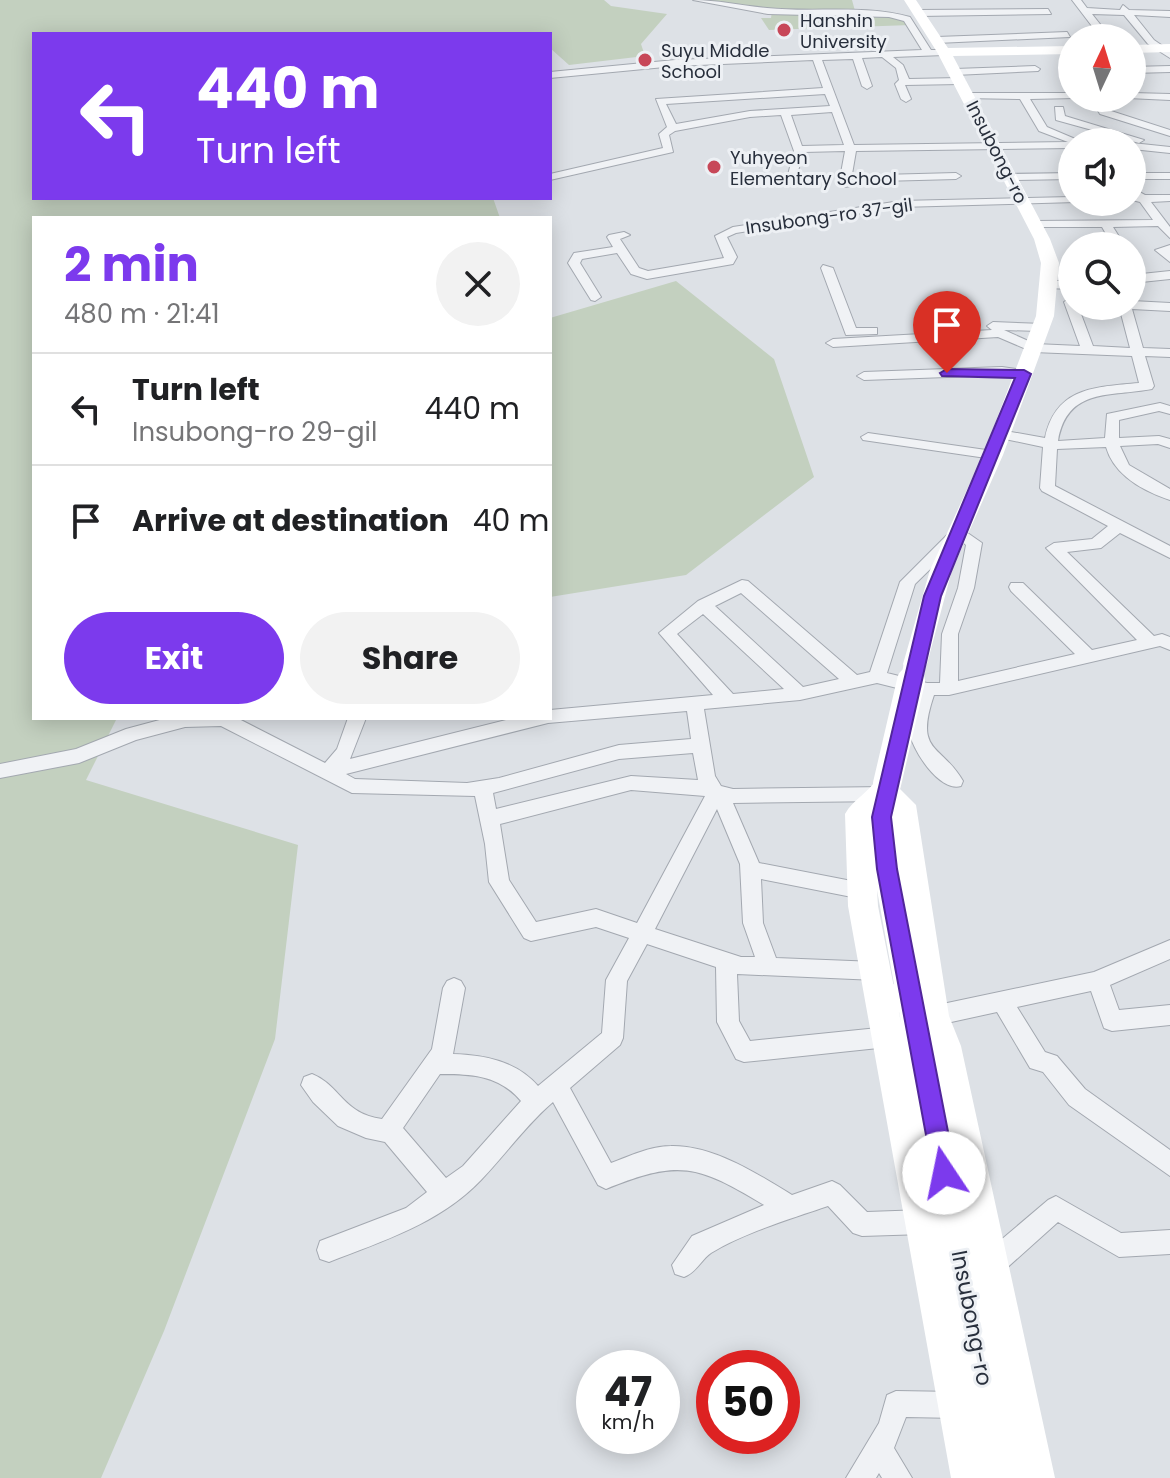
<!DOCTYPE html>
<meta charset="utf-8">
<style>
:root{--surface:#fff;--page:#f2f2f2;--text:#202124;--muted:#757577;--line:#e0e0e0;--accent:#7c3aed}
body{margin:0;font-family:Poppins,sans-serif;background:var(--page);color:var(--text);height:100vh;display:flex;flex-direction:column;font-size:30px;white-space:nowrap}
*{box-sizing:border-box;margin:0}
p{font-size:26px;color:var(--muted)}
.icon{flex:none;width:44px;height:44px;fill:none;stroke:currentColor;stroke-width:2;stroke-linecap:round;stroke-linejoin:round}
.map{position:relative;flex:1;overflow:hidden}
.sheet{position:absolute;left:32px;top:216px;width:520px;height:504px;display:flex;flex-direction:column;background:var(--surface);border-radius:0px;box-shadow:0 4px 20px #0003}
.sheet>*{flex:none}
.banner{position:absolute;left:32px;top:32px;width:520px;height:168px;border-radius:0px;box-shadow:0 4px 20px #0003;background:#7c3aed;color:#fff;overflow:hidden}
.needle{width:52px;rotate:4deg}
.controls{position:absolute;left:1058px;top:24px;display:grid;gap:16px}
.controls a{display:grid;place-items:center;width:88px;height:88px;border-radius:50%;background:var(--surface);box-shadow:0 4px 20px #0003;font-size:40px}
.speed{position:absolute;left:576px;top:1350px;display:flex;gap:16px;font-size:40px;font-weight:700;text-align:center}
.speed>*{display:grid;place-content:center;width:104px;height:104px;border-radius:50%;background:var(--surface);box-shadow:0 4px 20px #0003;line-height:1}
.speed small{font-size:20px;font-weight:400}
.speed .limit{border:12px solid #d22;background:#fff;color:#111}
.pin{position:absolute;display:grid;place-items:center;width:68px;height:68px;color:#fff;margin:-82px -34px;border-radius:50% 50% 50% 0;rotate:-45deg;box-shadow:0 0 8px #0007}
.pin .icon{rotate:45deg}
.me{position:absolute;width:88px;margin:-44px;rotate:349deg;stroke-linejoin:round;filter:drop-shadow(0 0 6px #0008)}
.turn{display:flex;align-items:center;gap:28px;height:168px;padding:0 32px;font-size:36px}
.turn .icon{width:104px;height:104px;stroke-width:2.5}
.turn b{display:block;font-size:56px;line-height:68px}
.round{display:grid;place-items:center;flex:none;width:84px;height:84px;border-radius:42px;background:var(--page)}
.headline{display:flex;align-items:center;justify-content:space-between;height:136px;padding:0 32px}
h1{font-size:48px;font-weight:700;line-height:60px;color:var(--accent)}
.action{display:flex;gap:16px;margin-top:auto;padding:16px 32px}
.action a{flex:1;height:92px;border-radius:48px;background:var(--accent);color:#fff;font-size:32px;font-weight:700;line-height:92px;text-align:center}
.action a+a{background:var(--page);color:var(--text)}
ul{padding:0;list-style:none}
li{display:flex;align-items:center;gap:24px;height:112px;padding:0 32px;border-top:2px solid var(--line)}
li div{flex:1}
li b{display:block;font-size:30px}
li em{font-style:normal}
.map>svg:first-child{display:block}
.green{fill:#c3d0bf}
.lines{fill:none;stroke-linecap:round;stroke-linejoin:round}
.street-casing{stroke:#a3a8b0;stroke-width:2}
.street{fill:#f0f2f5;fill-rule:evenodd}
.secondary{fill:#fff;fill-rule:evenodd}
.secondary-bridge-far1{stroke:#fff;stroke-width:22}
.secondary-bridge{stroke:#fff;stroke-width:28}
.route{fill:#7c3aed;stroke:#51269a;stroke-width:2}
.poi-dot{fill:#c74758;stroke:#edf0f4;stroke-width:3}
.labels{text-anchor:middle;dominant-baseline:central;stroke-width:6;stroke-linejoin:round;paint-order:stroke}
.far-poi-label{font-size:18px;fill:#282f3c;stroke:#edf0f4;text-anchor:start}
.far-street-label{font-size:18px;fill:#282f3c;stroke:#edf0f4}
.street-label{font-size:22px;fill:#282f3c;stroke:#edf0f4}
</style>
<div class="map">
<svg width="1170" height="1478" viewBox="0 0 1170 1478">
<rect width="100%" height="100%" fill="#dde1e6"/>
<path class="green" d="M0,0H604L611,6L667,14L641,44L645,56L569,65L550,48V34H34V198H493L500,218H34V718H117L86,780L298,845L275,1039L164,1331L101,1478H0Z
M705,0H852L855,11L907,19L911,25L769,30L761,18H771L772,11Z
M676,281L774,359L814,477L686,575L550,597V318Z"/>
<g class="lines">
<defs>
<path id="street" d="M693,0C718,0 742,6 767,8C815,13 864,4 910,17L931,50H947V54L944,55L893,57L903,65L909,79L960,78L965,81L960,84L905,85L911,99L906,102L901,99L895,84L899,80L896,68L882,57L862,58L872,86L867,89L862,86L853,59L822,60L854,145L1068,142L1039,131L1020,99L964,98V94L968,93H1072V98H1076L1030,99L1047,127L1080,141L1072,142V148L856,151L851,180L881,175L956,173L961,176L956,179L881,181L845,187L839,184L845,151L804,152L796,177L787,179L794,151L781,115L750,117L675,131L669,135L673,152L550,180V174L663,148L659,134L667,127L656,99L823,88L813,60L675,66L550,78V72L675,60L922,50L904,21L889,17L768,14ZM825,94L830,106L750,111L676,124L666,104ZM832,112L844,145L802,146L791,115Z
M1072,0H1081L1087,8L1120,10L1123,5L1129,10L1170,11V17L1134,15L1154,40L1170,51V58L1148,44L1124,15L1092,14L1111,38H1101Z
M1048,9L1051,14L919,16L915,13L919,10Z
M1067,32L1070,37L937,43L932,40L937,37Z
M1035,66L1040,69L1038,71L955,75L950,72L955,69Z
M1170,66V72L1132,73V67Z
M1132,93L1170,94V100L1128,98H1132Z
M1090,98H1100L1108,110L1170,130V136L1100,114Z
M1055,107H1063L1065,116L1144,140L1139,143L1056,120Z
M1132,143L1170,147V153L1132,149Z
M1072,173V179L1008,180L1003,177L1008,174Z
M1132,173H1170V179H1132Z
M1132,188L1145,195H1170V201L1151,202L1170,227V238L1158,226L1113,227L1125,246H1113L1102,227H1034L1028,224L1034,221L1153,220L1140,202L1132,200Z
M1072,197V202H1076L900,207L736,233L727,237L737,257L733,264L647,279L631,274L617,253L582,259L580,263L601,297L595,301L591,300L568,263L574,253L613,247L607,237L609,235L624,232L630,235L620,239L639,268L648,271L724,258L715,236L733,227L900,201Z
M1170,245V262L1155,250Z
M823,265L833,268L856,328H877V334L846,335L821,268Z
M1170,271V279L1132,283V275Z
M1050,281H1072V289L1046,288V282Z
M1070,298L1072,306H1078L1093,346L1130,348L1119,306H1132V301L1170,303V311L1132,309L1143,348L1170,349V357L1145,356L1154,386L1152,389C1111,397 1067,387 1058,441L1105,438L1107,414L1160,403L1170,406V414L1159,411L1119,420V438L1159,436L1170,439V448L1158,444L1120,446L1129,465L1170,489V500C1143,491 1114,475 1106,447L1057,449L1055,486L1170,546V558L1120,533L1101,548L1067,552L1154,636L1162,634L1170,637V650L1160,646L949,695H934C914,754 941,743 963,781L961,786C940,793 911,749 909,730C908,718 913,705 917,693L877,683L800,700L704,709L715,776L721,786L733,789L886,787L893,789L895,794L893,799L886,801L733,803L759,863L862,883L869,885L872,891L869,897L862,899L761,879L763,923L776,958L876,962L883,964L886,971L883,978L876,980L737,974L739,1021L750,1041L888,1027L896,1030L899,1037L896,1044L888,1047L744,1062L736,1059L717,1022L716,967L647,944L627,981L623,1038L620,1045L570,1088L611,1163C630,1156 650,1146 671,1146C713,1145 758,1174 792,1195L832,1181L840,1185L867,1212L924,1210L933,1213L936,1222L933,1231L924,1234L862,1236L853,1233L828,1206C793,1218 743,1233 711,1253C701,1260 697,1272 684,1277L675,1274L672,1265L692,1236L764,1205C697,1165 680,1159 606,1189L598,1185L553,1102C526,1125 506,1154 481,1180C440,1223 383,1241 329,1262L320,1259L317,1250L320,1241L406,1208L427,1192L385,1142L366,1138L338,1126L313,1102L301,1085L304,1077L312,1074C340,1085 343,1114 382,1119L432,1049L443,988L447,981L454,978L461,981L465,988L453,1054C485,1055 516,1061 538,1086L602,1033L606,980L629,938L596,927L531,941L524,938L489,882L485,844L475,796L352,793L221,726L185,727L136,740L79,763L0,778V764L76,749L126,729L167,718H237L325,763L337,749L348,718H366L350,759L514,718H550V710L713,695L659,633L698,601L742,580L748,581L857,675L870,672L900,582L954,528L959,527L982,543L974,588L958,634V681L1075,654L1011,591L1009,587L1011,583H1023L1092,650L1137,640L1046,548L1054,543L1092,539L1108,526L1042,491L1040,488L1043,447L1000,438L993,434L1000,430L1045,438C1056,387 1095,387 1139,383L1132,356L1033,352L998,337L833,347L826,343L833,339L992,330L987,326L993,322L1044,324V330L1039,331L1004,330L1035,344L1080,346L1064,302ZM960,540L966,545L958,588L942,634L940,683H927L887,673L915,584ZM741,593L839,679L803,687L715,606ZM703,614L784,689L733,694L677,634ZM687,711L691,739L619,745L499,778L467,783L355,779L346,774L548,723ZM693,753L698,780L631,776L496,809L493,793L619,759ZM631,790L705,796L637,923L596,909L536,922L509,880L500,824ZM717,809L740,864L743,923L755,957H741L655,929ZM440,1074C471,1074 499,1075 521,1101L463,1166L446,1178L403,1128Z
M1002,367L1024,370L1031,374L1024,378L1002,375L864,380L857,376L864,372Z
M868,433L993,451L1000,455L993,459L863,440L861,437Z
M1170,940V959L1110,985L1119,1010L1170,1005V1025L1112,1031L1104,1028L1091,991L1017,1007L1045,1052L1057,1056L1085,1089L1170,1150V1176L1069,1105L1043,1072L1030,1068L997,1012L933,1026L925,1023L922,1016L925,1009L933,1006L1094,972Z
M1056,1196L1121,1233L1170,1230V1254L1119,1257L1058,1222L1000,1274L991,1277L982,1274L979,1265L982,1256L1048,1200Z
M896,1391L957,1392L966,1396L970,1405L966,1414L957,1418L906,1417L894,1448L912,1478H882L879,1473L876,1478H846L879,1423L887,1395Z"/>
</defs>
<use href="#street" class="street-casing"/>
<use href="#street" class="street"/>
<path class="secondary" d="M904,0H916L948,48L1072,46V54L953,56L1050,239L1059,263L1054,316L1003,455L952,570L927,664L924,670H906L903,664L930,570L983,455L1036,316L1041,263L1034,239L937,52Z
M1170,44V52L1132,53V45Z
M887,774L896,777L900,789L916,805L949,1016L961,1046L1055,1478H951L848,906L845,814C853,799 869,793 878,777ZM877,890L902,1028L878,906Z"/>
<path class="secondary-bridge-far1" d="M911,683L915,664"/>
<path class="secondary-bridge" d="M887,784L911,681
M881,998L930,999"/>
</g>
<path class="route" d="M947,369L1024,370L1031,374L941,596L891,817L897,869L956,1173L953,1182L944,1185L936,1182L933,1173L877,869L872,817L924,596L1015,378L942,376L940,373Z"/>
<g class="poi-dot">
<circle cx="784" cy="30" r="8"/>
<circle cx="645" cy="60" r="8"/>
<circle cx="714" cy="167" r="8"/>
</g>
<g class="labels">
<g class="far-poi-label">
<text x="800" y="20">Hanshin<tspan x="800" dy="21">University</tspan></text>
<text x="661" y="50">Suyu Middle<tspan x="661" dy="21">School</tspan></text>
<text x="730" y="157">Yuhyeon<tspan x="730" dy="21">Elementary School</tspan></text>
</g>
<g class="far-street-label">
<text transform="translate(997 152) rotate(63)">Insubong-ro</text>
<text transform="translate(829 216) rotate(-8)">Insubong-ro 37-gil</text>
</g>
<g class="street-label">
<text transform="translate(972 1318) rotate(79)">Insubong-ro</text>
</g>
</g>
</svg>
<div class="controls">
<a><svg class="needle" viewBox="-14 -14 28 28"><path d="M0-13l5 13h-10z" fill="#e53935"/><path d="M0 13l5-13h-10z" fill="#757577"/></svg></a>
<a><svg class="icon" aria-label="sound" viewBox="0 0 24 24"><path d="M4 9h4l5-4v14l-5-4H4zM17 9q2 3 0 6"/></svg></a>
<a><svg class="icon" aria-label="search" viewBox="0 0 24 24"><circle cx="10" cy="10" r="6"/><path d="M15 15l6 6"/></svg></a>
</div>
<div class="speed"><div>47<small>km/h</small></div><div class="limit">50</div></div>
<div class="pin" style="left:947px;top:373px;background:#d93025"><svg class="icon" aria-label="arrive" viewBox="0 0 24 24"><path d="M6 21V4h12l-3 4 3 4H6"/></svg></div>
<svg class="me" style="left:944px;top:1173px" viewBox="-20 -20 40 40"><circle r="19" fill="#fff"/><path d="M0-13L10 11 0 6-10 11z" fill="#7c3aed"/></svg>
<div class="banner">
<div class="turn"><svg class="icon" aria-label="left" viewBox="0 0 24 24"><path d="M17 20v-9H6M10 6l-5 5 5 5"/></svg><div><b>440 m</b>Turn left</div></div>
</div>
<section class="sheet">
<div class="headline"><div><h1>2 min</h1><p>480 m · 21:41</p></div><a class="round"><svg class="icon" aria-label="close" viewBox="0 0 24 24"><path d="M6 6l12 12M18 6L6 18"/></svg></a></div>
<ul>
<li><svg class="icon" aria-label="left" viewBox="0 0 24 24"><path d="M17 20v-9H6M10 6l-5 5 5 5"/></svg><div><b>Turn left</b><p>Insubong-ro 29-gil</p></div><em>440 m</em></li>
<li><svg class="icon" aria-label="arrive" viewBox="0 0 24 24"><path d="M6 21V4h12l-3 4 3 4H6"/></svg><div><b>Arrive at destination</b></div><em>40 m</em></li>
</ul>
<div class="action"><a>Exit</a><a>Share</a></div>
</section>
</div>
